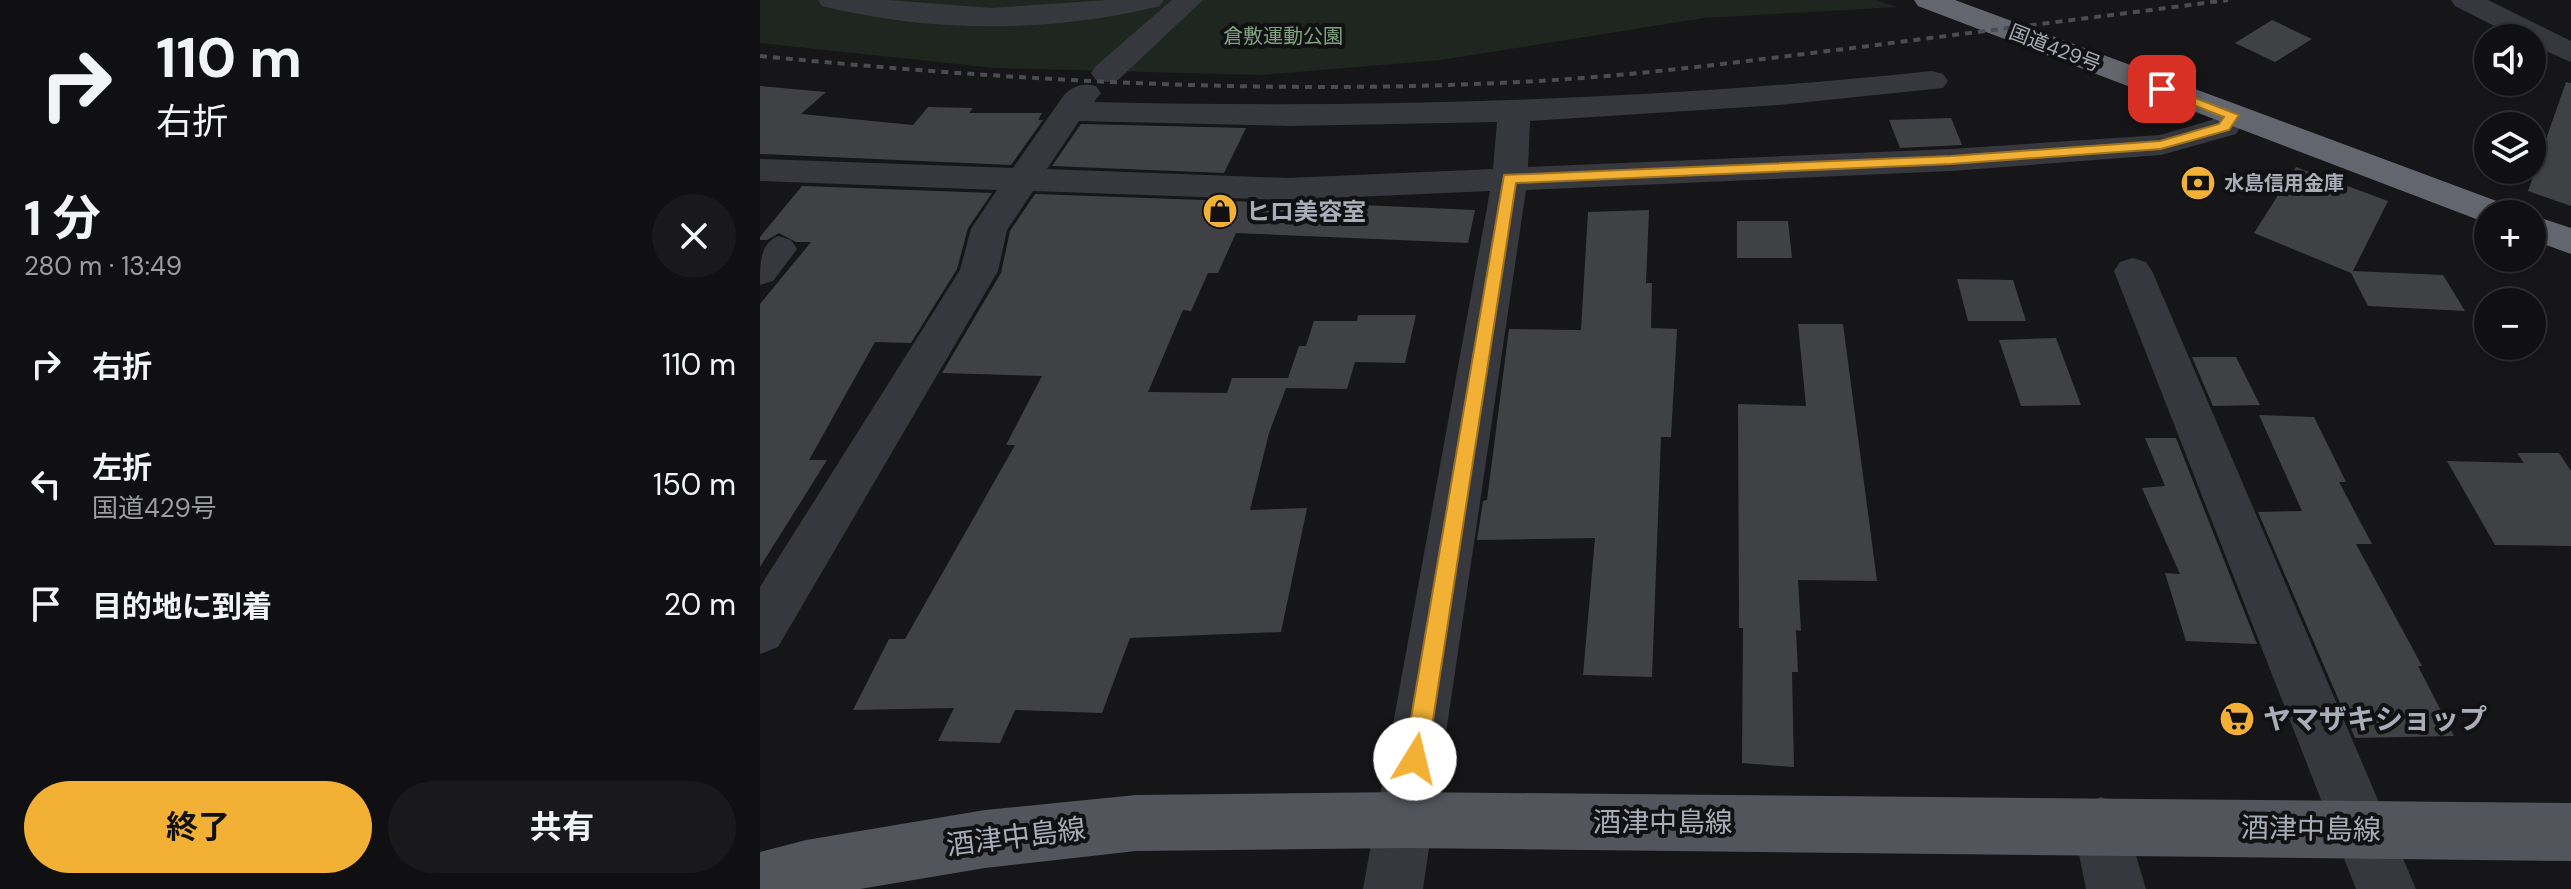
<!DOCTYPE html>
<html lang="ja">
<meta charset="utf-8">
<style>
:root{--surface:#101012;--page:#19191b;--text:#f1f3f6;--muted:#9c9d9f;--line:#303032;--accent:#f2b134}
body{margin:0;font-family:"DM Sans","Noto Sans JP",sans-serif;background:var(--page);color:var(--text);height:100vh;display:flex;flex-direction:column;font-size:30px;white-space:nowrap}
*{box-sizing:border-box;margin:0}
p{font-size:26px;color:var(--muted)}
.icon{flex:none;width:44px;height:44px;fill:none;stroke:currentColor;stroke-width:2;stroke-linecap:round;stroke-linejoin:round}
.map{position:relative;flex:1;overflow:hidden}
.sheet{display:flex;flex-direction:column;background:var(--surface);width:760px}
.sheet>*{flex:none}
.banner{background:#101012;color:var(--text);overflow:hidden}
.buttons{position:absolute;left:1714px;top:24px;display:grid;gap:16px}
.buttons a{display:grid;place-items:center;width:72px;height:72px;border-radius:50%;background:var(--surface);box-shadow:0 2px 6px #0004,0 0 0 2px var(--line);font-size:40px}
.pin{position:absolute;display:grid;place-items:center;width:68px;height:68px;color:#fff;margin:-34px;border-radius:16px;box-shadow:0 4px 12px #0006}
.me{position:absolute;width:88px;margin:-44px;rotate:9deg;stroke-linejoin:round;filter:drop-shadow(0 0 6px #0008)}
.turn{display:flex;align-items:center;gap:28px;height:168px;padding:0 24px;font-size:36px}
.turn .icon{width:104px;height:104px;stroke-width:2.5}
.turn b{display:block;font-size:56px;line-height:68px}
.round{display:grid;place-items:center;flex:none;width:84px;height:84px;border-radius:42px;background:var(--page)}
.head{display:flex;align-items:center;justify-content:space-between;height:136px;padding:0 24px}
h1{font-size:48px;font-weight:700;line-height:60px}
.cta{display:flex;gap:16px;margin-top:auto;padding:16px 24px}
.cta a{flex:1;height:92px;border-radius:48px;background:var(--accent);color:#111;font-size:32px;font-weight:700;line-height:92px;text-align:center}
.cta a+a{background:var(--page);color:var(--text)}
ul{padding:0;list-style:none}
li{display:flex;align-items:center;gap:24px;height:120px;padding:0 24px}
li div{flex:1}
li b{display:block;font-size:30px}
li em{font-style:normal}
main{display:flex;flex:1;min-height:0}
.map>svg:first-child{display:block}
.green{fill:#1e261f}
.building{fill:#404145}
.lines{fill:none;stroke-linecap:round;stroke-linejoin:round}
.minor{fill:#37383d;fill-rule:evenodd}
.major{fill:#53555c;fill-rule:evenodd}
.highway{fill:#63666e;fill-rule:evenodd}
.rail{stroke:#4a4c52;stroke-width:4;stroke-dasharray:7 6;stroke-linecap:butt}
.route{fill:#f2b134;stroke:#9d7322;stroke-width:2}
.labels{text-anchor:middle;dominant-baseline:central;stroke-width:8;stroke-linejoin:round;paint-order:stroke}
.far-park-label{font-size:20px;fill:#7fa381;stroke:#111113}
.far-street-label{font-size:20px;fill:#a8adb8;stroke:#111113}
.far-poi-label{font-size:20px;font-weight:bold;fill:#a8adb8;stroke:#111113;text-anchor:start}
.poi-label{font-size:24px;font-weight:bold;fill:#a8adb8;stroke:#111113;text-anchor:start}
.near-poi-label{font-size:28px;font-weight:bold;fill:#a8adb8;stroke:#111113;text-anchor:start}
.near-street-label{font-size:28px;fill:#a8adb8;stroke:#111113}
</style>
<main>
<section class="sheet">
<div class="banner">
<div class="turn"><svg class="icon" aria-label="right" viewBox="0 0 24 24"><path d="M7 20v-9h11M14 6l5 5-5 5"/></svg><div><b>110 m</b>右折</div></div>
</div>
<div class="head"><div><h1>1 分</h1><p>280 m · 13:49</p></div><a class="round"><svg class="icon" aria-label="close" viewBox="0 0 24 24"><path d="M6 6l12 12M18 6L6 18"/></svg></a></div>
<ul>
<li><svg class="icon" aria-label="right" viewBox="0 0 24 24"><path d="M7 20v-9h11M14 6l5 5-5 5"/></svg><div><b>右折</b></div><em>110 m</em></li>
<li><svg class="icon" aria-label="left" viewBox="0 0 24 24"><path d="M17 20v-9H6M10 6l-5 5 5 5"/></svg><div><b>左折</b><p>国道429号</p></div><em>150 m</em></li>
<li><svg class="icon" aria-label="arrive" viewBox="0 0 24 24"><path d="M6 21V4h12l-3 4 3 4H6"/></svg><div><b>目的地に到着</b></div><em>20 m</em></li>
</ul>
<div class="cta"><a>終了</a><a>共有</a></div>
</section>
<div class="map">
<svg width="1811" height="889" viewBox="0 0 1811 889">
<rect width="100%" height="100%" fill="#161618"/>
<path class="green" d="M0,0H1117L1137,7L944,18L681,60L501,75L235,68L0,43Z"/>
<path class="building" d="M1512,20L1552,39L1515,62L1475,43Z
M1806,82L1811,83V206L1768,191Z
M0,86L66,92L41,114L153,125L168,107L213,108L209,113H282L278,120H283L251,165L0,154Z
M1191,118L1202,145L1140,148L1129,120Z
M321,124L486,128L464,173L292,166Z
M1536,167L1628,201L1593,271L1683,275L1705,311L1608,306L1591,273L1494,233Z
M42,186L232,193L208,228L197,269L151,343L115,342L49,460H67L0,567V304L51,242H36L19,233L7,240H0V237Z
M275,194L527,203L580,201L579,204L715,210L708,243L476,233L458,273H448L431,311L423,310L388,392L467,393L472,378H528L539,346H546L554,321H597L598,315H656L645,363L595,362L587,389L526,388L509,433L490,510L547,508L521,632L370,638L342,713L255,710L240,743L178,741L194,708L93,710L129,639H145L255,445H246L282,376L182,373L241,273L250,231Z
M889,210L886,283H892L891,328L917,329L911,437H901L892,677L823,675L835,538L717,540L723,501L727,500L749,329L821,330L828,212Z
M977,221H1028L1032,258H977Z
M1197,279L1253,280L1266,321H1208Z
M1038,324H1083L1117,581L1038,580L1041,631L1036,630L1038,672H1032L1034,767L982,763L983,628H979L978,404L1046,406Z
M1296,338L1321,405L1261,406L1239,340Z
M1432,357H1476L1500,405L1453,406Z
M1499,415L1554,417L1586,482H1579L1612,544H1596L1662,666H1658L1694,736L1595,738L1498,512L1542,511Z
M1385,438H1416L1497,644L1426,641L1405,573L1420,574L1382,488L1405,486Z
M1757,453H1799L1811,471V546L1735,545L1687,461L1764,463Z"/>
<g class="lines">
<path class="minor" d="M58,0H128L231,8L348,0H404L400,6C291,33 171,33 62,6Z
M412,0H443L358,80L347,82L336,80L331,73L336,66Z
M1691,0H1728L1811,41V62L1772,45V38H1758L1695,6Z
M1172,71L1183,74L1188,81L1183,88L1019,105L770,121L768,167L1191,149L1400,135L1452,120L1460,108L1472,105L1484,108L1488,115L1476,134L1401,155L1191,171L766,190L663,889H603L730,191L527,200L273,191L247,230L238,271L18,647L0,654V587L200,270L211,229L237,190L0,181V159L253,168L304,95C315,85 322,83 336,86L341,93L334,102C615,109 893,100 1172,71ZM319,121L528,126L737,122L733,169L527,178L287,169Z
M18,236L31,240L37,249L13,281L0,285C0,262 0,244 18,236Z
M1373,258L1386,262L1392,271L1656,889H1596L1354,271L1360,262Z
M1341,797L1361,805L1386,889H1326L1313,825L1321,805Z"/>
<path class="major" d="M645,792L1811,803V861L645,848L376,851L225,868L100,889H0V852L46,840L225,810L376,795Z"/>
<path class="highway" d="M1154,0H1195L1750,206L1755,214H1728V223L1724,222L1158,6Z
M1772,215L1811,228V254L1772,240Z"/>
<path class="rail" d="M0,56C255,81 520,96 777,81C885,75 993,60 1101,47C1223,31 1346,16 1468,0"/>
</g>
<path class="route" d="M1402,85L1479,115L1469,130L1401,149L1191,164L756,183L667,759L663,767L655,770L647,767L644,759L744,175L1191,156L1400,141L1459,124L1464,117L1398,91L1396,89Z"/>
<defs>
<symbol id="bank-disc" viewBox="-11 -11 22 22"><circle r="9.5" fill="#f2b134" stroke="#111113"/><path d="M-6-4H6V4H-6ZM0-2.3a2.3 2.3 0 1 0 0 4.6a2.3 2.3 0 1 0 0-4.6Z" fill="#111"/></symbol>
<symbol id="shop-disc" viewBox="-11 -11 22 22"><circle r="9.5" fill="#f2b134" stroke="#111113"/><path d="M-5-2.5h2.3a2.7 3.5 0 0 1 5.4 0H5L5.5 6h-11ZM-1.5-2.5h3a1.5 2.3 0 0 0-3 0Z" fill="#111"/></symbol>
<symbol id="supermarket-disc" viewBox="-11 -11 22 22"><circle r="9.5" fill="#f2b134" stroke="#111113"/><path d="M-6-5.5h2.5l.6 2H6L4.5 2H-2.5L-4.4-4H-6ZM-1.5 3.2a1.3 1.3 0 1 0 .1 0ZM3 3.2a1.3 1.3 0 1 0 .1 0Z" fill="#111"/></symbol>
</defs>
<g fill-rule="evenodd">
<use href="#bank-disc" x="1418" y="163" width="40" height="40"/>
<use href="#shop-disc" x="440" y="191" width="40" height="40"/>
<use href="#supermarket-disc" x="1457" y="699" width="40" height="40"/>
</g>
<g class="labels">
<g class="far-park-label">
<text x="523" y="36">倉敷運動公園</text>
</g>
<g class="far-street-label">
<text transform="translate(1295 48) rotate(21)">国道429号</text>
</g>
<g class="far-poi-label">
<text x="1464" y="183">水島信用金庫</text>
</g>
<g class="poi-label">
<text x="486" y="211">ヒロ美容室</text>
</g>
<g class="near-poi-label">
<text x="1503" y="719">ヤマザキショップ</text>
</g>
<g class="near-street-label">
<text x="903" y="822">酒津中島線</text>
<text transform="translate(1551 829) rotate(1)">酒津中島線</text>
<text transform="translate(256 837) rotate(-7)">酒津中島線</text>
</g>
</g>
</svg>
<div class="buttons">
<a><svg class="icon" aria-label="sound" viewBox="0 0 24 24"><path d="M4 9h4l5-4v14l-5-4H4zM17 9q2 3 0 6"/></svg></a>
<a><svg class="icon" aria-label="layers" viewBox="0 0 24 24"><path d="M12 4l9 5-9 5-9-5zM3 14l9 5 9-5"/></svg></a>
<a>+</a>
<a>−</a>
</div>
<div class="pin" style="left:1402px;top:89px;background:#d93025"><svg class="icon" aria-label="arrive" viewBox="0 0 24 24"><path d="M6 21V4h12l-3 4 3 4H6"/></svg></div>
<svg class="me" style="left:655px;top:759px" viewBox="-20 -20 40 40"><circle r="19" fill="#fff"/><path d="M0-13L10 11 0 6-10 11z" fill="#f2b134"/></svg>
</div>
</main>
